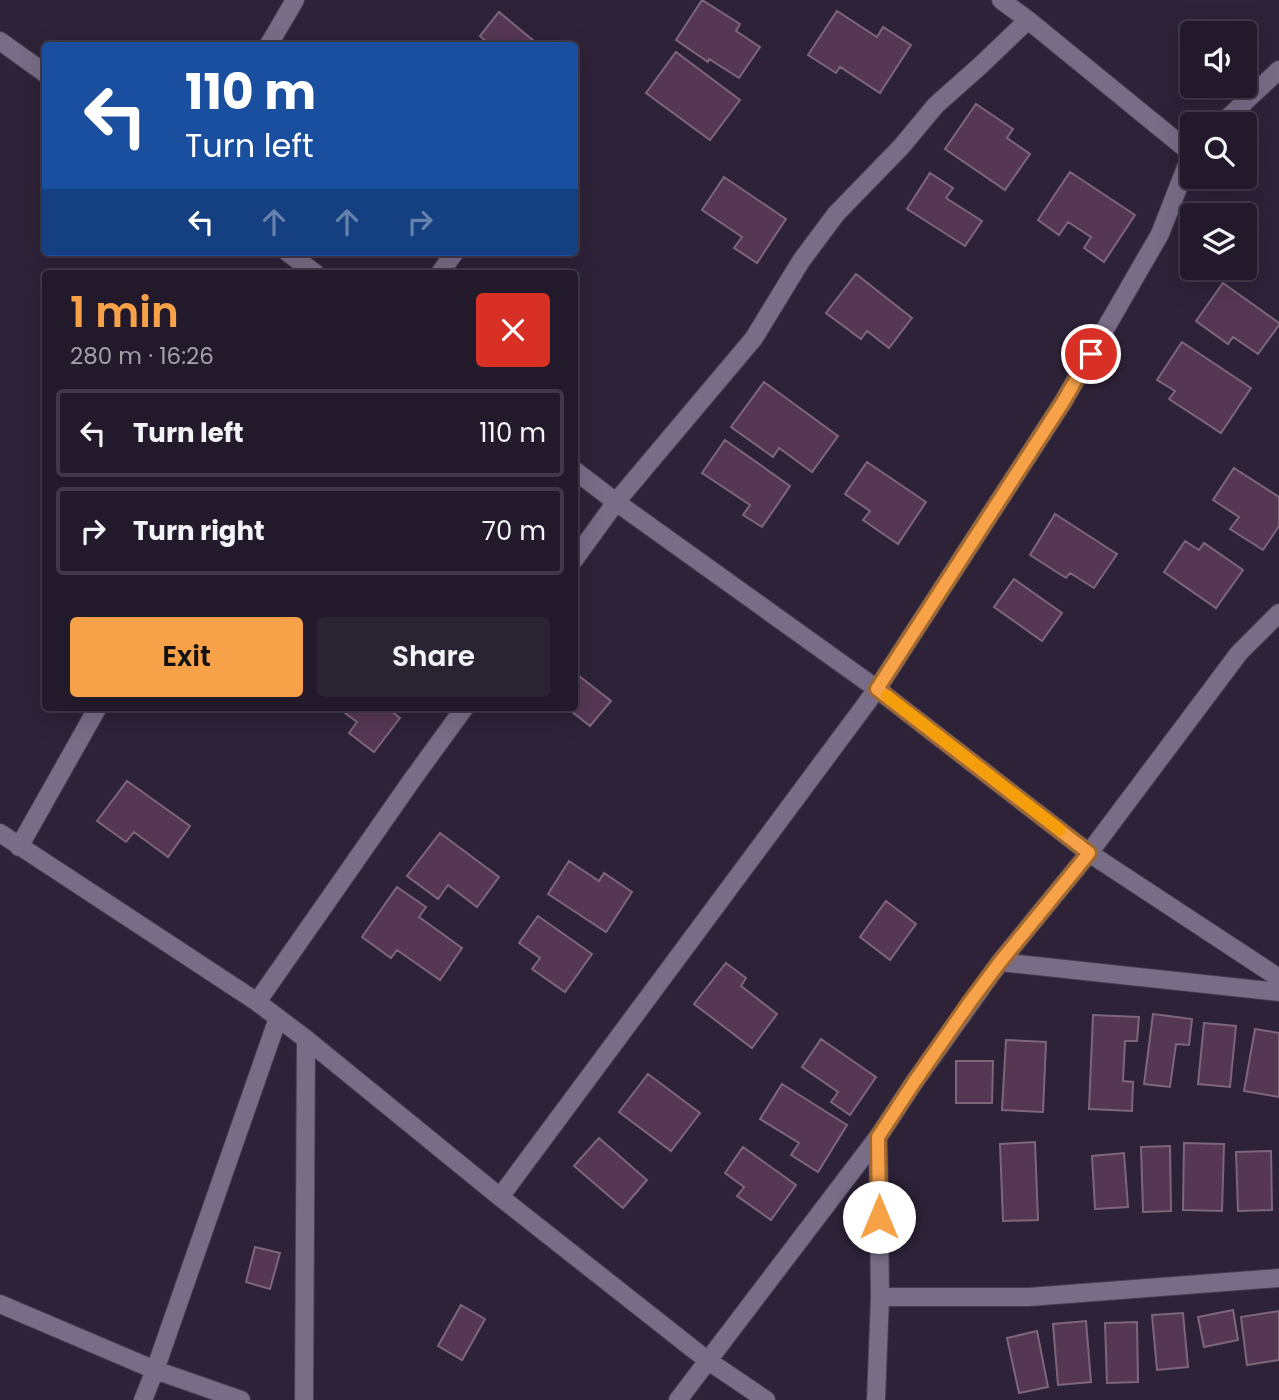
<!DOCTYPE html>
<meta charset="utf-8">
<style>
:root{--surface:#221a2a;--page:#2a2332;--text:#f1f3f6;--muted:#a2a1a8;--line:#3f3847;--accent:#f7a149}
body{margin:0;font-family:Poppins,sans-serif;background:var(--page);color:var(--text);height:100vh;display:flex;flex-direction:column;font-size:26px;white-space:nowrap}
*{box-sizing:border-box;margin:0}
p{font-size:23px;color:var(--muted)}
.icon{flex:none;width:38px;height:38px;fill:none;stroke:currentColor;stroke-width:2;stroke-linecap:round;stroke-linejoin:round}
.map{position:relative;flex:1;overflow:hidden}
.drawer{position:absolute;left:42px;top:270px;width:536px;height:441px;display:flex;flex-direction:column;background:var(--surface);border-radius:7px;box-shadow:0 7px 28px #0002,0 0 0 2px var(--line)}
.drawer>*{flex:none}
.banner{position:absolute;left:42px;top:42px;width:536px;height:214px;border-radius:7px;box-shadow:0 7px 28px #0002,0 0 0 2px var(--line);background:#1a4fa0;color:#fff;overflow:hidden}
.buttons{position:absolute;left:1180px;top:21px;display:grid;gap:14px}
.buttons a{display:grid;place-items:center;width:77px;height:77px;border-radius:7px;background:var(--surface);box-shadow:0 7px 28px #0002,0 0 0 2px var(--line);font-size:35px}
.pin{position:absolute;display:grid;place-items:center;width:60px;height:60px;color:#fff;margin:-30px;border:4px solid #fff;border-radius:50%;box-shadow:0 2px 7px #0007}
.me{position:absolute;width:77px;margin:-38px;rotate:0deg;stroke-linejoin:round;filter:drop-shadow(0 0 5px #0008)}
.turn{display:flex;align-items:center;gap:24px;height:147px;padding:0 28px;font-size:32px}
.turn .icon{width:91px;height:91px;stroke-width:2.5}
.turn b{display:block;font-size:49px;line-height:60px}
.lanes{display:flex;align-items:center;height:66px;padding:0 28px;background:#0003;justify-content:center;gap:35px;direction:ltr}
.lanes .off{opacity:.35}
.round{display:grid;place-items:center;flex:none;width:74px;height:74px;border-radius:7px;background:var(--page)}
.overview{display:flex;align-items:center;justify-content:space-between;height:119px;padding:0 28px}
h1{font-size:42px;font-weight:600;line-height:52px;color:var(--accent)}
.primary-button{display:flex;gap:14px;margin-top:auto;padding:14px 28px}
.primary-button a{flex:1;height:80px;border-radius:7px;background:var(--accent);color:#111;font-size:28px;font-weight:600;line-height:80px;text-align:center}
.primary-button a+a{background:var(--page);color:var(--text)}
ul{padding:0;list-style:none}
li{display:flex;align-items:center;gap:21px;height:88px;margin:0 14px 10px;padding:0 14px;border:4px solid var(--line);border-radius:7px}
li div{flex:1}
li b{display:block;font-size:26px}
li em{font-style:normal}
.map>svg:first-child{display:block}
.building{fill:#553753;stroke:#7d667a;stroke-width:2}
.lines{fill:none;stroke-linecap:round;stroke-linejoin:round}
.minor-casing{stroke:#463d4f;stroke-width:20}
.minor{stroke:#786c86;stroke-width:18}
.route-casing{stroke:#a1692f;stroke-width:18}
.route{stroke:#f7a149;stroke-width:12}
.slow{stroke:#f59e0b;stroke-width:12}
</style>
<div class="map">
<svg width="1279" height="1400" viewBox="0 0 1279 1400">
<rect width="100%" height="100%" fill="#2d2238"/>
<path class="building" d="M702,0L740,24L736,31L760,47L739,78L709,59L708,62L676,40Z
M837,11L877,37L883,27L911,45L880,93L840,67L836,73L808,55Z
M499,12L540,46H491L480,36Z
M676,52L740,100L710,140L646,93Z
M976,104L1013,129L1007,138L1030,154L1005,190L945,149Z
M1070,172L1135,215L1104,262L1084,248L1091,237L1068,222L1059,235L1038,220Z
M930,173L953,188L946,198L982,221L965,246L907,209Z
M724,177L786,219L757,263L734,248L742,237L702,210Z
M856,274L912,318L889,348L867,331L861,339L826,313Z
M1223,283L1279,323V325L1258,354L1233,337L1228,344L1196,321Z
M1182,342L1251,388L1221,433L1169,399L1175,391L1157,380Z
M764,382L838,436L812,472L779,448L773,457L731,427Z
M725,440L790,486L762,527L743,515L750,505L702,473Z
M867,462L926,502L898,544L863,520L870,511L845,494Z
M1234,468L1279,497V526L1263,550L1230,529L1239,517L1213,500Z
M1055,514L1117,554L1094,588L1070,573L1066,578L1030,555Z
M1185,541L1199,550L1204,543L1243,570L1216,608L1164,572Z
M1014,579L1062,613L1042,641L994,607Z
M574,672L611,701L590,726L566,707H574Z
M337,707H386L400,718L374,752L349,733L357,722Z
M127,781L190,826L168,857L134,832L126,842L97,821Z
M440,833L499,877L477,907L448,885L438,899L407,876Z
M569,861L599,881L604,873L632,892L606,932L548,894Z
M397,887L426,907L419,917L462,948L440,980L397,950L391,958L362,937Z
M886,901L916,924L890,960L860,937Z
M538,916L592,954L565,992L532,969L540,958L519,943Z
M726,963L746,978L741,986L777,1014L752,1048L694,1004Z
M1153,1014L1192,1019L1189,1045L1176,1044L1170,1087L1144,1084Z
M1093,1015L1139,1017L1137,1041H1125L1123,1081L1133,1082L1132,1111L1089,1109Z
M1204,1023L1236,1026L1230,1087L1198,1084Z
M1255,1029L1279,1033V1097L1244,1091Z
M821,1039L876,1077L850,1115L831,1102L838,1092L802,1067Z
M1006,1040L1046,1042L1043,1112L1002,1110Z
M956,1061H993L992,1103H956Z
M648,1074L700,1113L671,1151L619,1112Z
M782,1084L847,1125L818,1172L791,1155L799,1143L760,1119Z
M599,1138L647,1180L623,1208L574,1166Z
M1035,1142L1038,1220L1003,1221L1000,1144Z
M1184,1143L1224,1144L1222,1211L1183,1210Z
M1170,1146L1171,1211L1143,1212L1141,1147Z
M743,1147L796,1185L771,1220L737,1196L744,1187L725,1173Z
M1271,1151L1272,1210L1238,1211L1236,1152Z
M1124,1153L1128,1207L1095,1209L1092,1156Z
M255,1247L280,1253L270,1289L246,1282Z
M461,1305L485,1319L462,1360L438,1346Z
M1233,1310L1238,1340L1204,1347L1198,1317Z
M1279,1311V1360L1247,1365L1241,1317Z
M1183,1313L1188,1367L1157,1370L1152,1315Z
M1086,1321L1091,1382L1058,1385L1053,1324Z
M1137,1322L1138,1382L1107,1383L1105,1323Z
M1037,1331L1048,1387L1019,1393L1007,1338Z"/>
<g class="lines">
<defs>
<path id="minor" d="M1001,0L1028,20L1191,153
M0,41L46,74
M268,46L295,0
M1221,124L1279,70
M287,252L315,273
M440,273L455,252
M574,470L616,502L877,689L1089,853L1279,978
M574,560L616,502L754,338L801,261L836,214L901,147L936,105L981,65L1028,20
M0,833L257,1002L306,1039L500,1197L707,1360L766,1400
M19,847L98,707
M1000,962L1279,992
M257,1002L412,780L465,707
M500,1197L877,689L1063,402L1160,234L1192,152
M880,1297H1029L1279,1278
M0,1304L155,1370L241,1400
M143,1400L155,1370L278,1018
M304,1400L306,1039
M678,1400L878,1137L915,1081L1000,962L1089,853L1239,653L1279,613
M876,1400L880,1297L878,1137"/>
</defs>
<use href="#minor" class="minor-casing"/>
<use href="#minor" class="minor"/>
</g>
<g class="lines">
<defs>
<path id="route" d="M879,1217L878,1137L915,1081L970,1002L1000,962L1089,853L877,689L1063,402L1091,354"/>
</defs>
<use href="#route" class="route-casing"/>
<use href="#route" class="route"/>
<path class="slow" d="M887,696L1060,830"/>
</g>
</svg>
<div class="buttons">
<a><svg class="icon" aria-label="sound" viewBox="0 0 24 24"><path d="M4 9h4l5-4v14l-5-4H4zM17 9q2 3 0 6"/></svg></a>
<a><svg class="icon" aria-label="search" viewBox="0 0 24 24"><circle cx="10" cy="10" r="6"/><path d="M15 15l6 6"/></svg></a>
<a><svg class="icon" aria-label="layers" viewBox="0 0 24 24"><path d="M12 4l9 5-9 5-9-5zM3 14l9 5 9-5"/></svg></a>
</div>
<div class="pin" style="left:1091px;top:354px;background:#d93025"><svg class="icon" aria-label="arrive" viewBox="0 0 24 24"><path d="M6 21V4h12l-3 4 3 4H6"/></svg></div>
<svg class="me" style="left:879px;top:1217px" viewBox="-20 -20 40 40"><circle r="19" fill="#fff"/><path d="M0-13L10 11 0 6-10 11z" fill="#f7a149"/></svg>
<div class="banner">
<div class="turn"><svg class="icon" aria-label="left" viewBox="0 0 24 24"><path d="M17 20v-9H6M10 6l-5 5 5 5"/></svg><div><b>110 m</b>Turn left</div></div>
<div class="lanes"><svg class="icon" aria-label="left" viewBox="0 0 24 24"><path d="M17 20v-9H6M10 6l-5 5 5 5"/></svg><svg class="icon off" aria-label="ahead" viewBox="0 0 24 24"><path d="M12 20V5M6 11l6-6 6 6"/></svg><svg class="icon off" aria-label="ahead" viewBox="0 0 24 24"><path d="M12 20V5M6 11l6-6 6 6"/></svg><svg class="icon off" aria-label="right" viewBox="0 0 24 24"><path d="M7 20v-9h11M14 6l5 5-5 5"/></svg></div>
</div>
<section class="drawer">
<div class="overview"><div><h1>1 min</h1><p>280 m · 16:26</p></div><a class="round" style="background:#d93025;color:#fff"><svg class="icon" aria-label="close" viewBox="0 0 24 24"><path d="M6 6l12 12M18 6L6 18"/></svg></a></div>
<ul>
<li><svg class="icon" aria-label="left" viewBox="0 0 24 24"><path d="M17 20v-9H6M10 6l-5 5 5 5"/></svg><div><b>Turn left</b></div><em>110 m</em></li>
<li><svg class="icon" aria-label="right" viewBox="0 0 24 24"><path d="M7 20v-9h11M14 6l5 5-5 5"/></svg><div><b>Turn right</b></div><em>70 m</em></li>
</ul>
<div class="primary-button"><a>Exit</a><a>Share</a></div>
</section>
</div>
